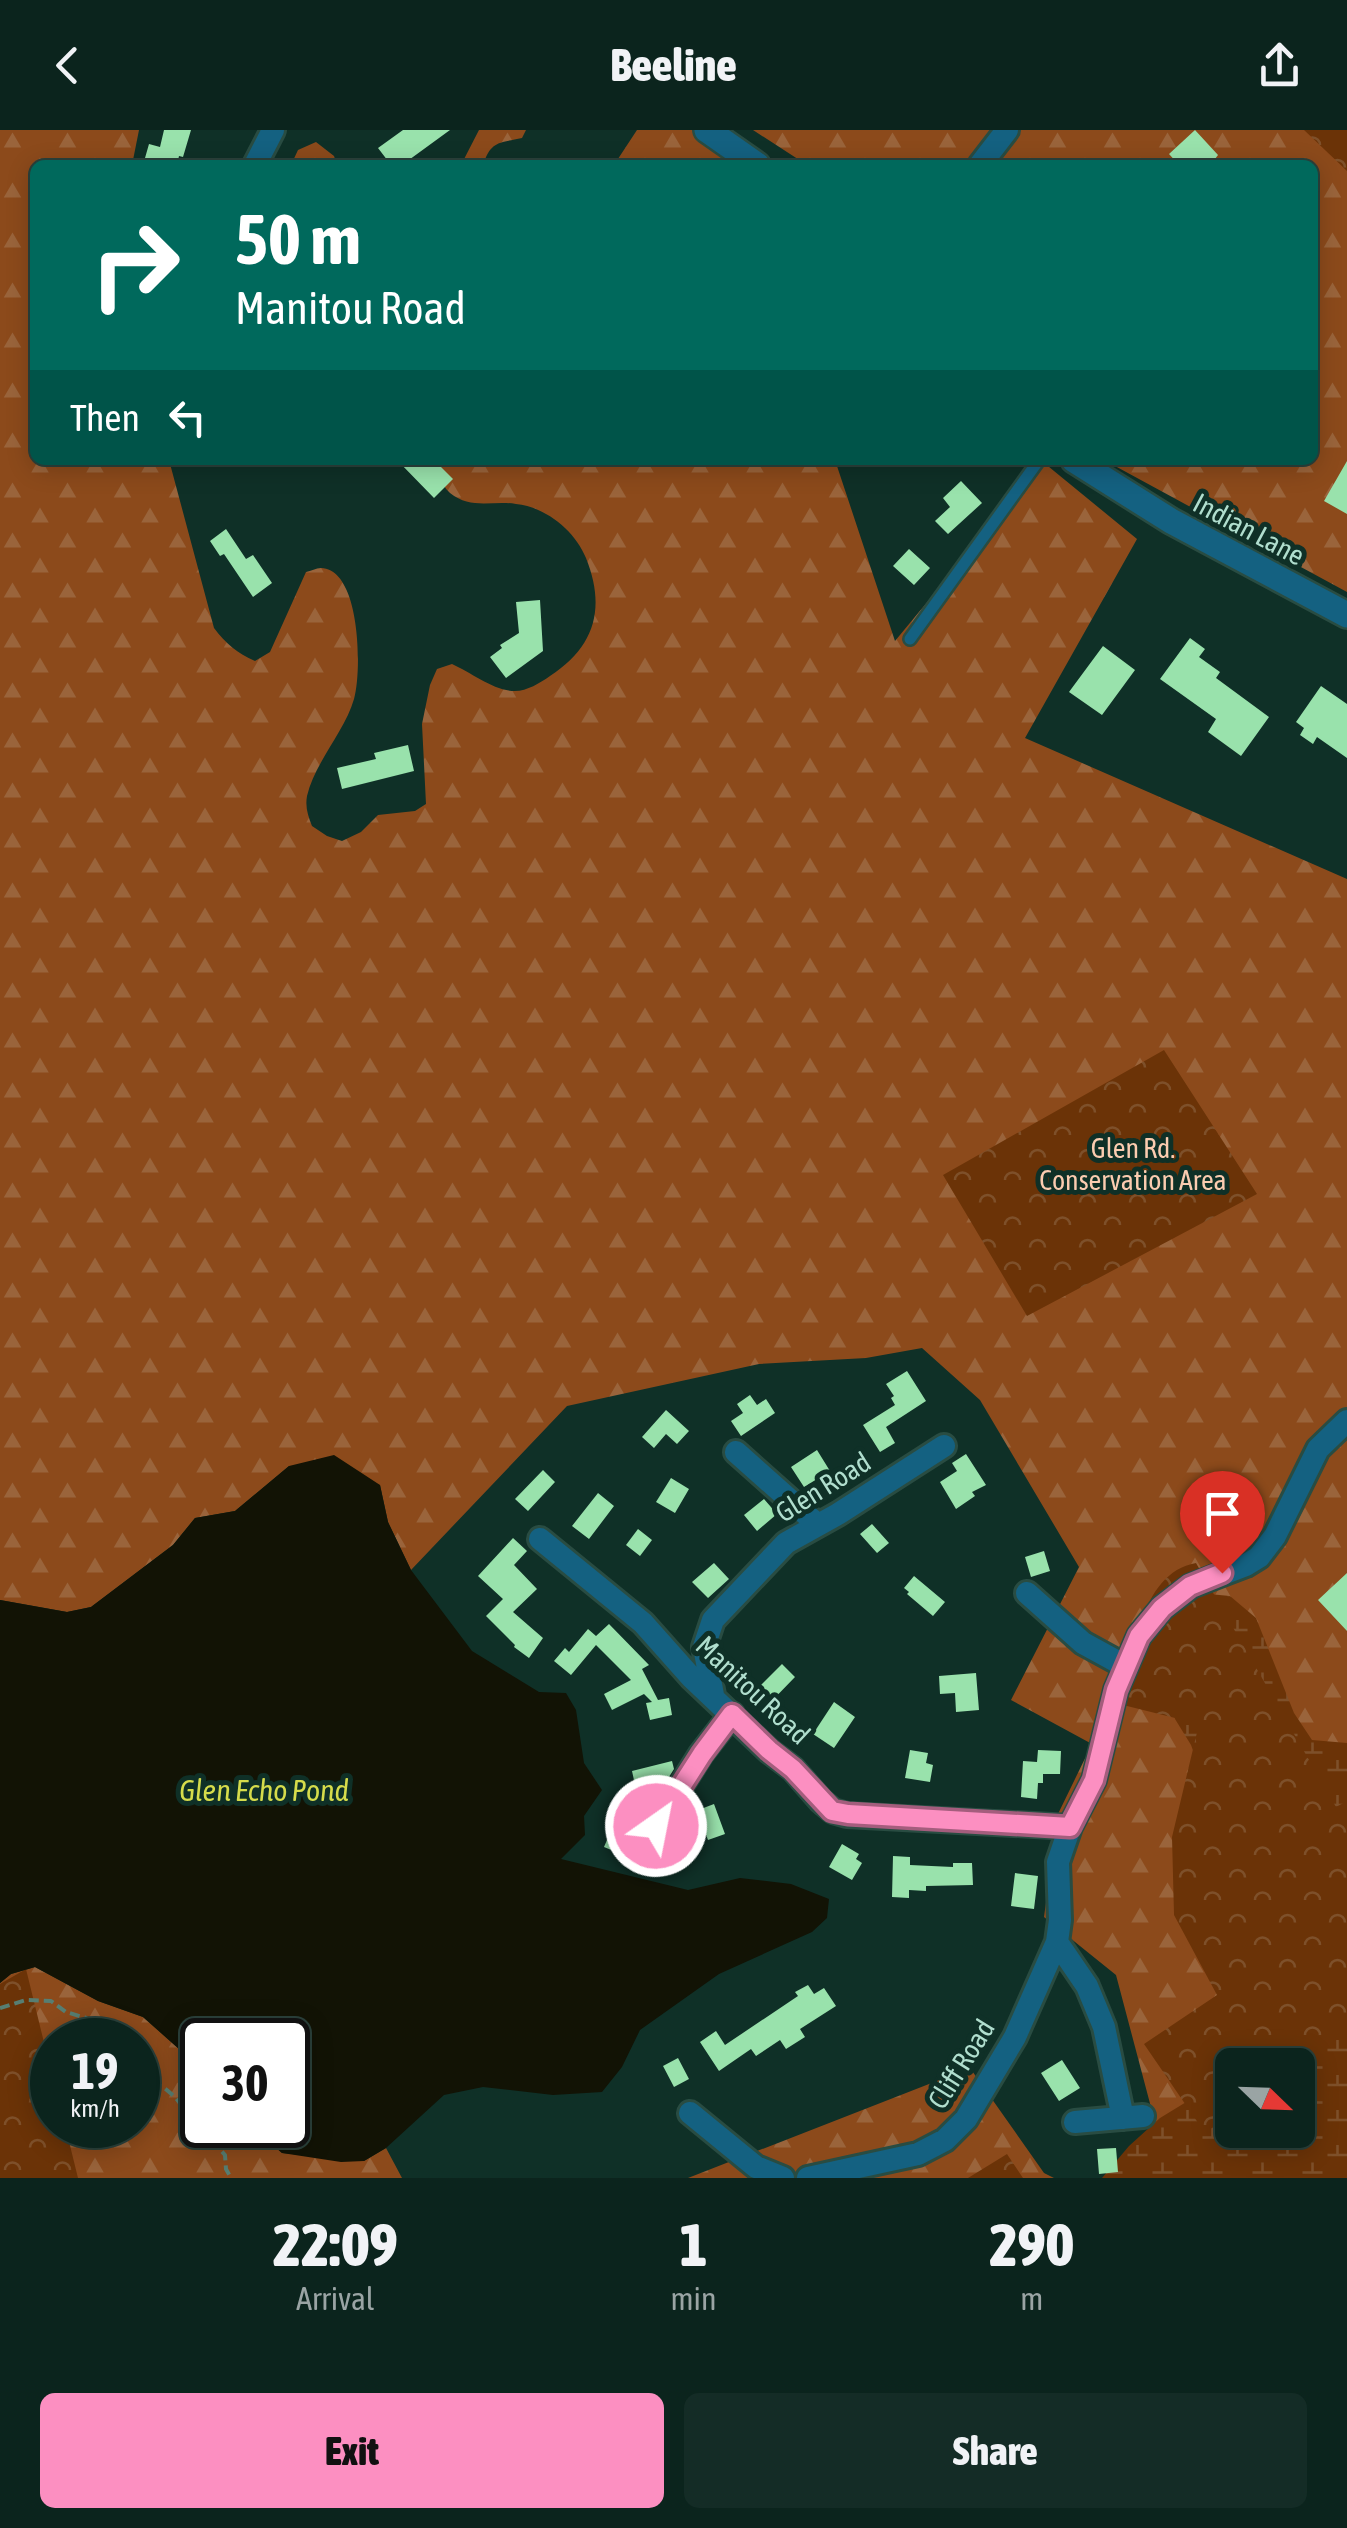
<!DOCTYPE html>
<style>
:root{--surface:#0b241d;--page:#142c26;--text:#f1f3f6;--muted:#9aa4a4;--line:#2b413b;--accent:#fc8fc1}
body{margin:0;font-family:"Asap Condensed",sans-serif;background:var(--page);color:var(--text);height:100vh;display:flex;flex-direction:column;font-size:38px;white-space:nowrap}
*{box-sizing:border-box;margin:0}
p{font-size:32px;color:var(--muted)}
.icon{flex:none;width:55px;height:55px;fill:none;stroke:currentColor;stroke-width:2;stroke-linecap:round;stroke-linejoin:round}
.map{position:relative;height:2048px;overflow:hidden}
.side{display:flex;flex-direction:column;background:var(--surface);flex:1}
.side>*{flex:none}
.hud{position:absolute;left:30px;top:30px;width:1288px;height:305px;border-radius:15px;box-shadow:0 5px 25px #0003,0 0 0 2px var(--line);background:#00695c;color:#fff;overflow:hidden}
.needle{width:65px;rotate:113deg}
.fabs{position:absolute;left:1215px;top:1918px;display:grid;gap:20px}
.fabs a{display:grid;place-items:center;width:100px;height:100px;border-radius:15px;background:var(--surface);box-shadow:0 5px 25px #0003,0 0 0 2px var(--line);font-size:50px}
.speed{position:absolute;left:30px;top:1888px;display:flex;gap:20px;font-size:50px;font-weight:700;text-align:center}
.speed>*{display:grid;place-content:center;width:130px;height:130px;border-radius:50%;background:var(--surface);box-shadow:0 5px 25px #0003,0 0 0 2px var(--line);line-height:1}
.speed small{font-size:25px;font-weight:400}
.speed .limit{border:5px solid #111;border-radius:15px;background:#fff;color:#111}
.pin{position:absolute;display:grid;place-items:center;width:85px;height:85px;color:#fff;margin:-102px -42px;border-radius:50% 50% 50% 0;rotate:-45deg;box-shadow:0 0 10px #0007}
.pin .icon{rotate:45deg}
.me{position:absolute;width:110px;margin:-55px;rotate:33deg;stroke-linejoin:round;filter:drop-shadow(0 0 8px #0008)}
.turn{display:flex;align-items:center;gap:35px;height:210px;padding:0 40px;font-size:45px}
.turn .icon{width:130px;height:130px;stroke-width:2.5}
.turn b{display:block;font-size:70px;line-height:85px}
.then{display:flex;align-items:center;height:95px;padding:0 40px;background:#0003;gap:20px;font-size:38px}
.eta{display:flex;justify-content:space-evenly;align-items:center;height:170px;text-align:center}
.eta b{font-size:60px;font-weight:800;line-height:70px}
.cta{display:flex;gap:20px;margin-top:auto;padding:20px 40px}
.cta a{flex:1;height:115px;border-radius:15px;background:var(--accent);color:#111;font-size:40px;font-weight:800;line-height:115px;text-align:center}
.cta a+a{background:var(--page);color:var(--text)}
header{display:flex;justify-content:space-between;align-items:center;height:130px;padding:0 40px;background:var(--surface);font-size:45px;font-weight:800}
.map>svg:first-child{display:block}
.forest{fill:url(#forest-firs);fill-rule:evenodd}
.wetland{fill:url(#wetland-marsh)}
.park{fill:url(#park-crowns)}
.water{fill:#121305}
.building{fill:#99e2ac}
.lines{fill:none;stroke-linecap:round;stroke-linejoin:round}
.service-casing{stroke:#294c42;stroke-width:16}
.minor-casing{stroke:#294c42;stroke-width:28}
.tertiary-casing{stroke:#294c42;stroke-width:30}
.path{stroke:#577e72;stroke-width:4;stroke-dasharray:10 5;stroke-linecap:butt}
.service{stroke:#146181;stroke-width:11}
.minor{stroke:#146181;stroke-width:22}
.tertiary{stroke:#146181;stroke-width:25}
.route-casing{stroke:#a45d7d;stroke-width:25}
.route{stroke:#fc8fc1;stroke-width:18}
.labels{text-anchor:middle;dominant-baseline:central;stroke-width:10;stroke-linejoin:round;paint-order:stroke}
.street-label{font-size:28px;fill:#b0dece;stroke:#0f3027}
.park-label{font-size:28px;fill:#fbccb0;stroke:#0f3027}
.water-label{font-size:30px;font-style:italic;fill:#d6dc4b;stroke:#0f3027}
</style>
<header><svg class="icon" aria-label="back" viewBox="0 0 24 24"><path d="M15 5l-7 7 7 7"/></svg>Beeline<svg class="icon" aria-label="share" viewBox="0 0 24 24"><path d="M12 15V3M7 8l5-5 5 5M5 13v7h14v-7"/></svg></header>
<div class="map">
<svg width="1347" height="2048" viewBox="0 0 1347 2048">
<defs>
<pattern id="forest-firs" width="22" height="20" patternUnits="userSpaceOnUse" patternTransform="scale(2.5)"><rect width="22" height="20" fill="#8c4a1b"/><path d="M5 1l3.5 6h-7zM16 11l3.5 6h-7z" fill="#9a643b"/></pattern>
<pattern id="wetland-marsh" width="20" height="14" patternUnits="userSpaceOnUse" patternTransform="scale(2.5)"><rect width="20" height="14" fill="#6b3307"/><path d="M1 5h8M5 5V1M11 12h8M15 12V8" fill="none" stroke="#7e502a"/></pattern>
<pattern id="park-crowns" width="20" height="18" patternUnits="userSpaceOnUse" patternTransform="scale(2.5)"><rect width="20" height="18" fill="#6b3307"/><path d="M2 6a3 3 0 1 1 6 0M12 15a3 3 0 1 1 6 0" fill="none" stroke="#7e502a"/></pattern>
</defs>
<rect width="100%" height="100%" fill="#0f3027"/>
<path class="forest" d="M0,0H139L132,35H35V330H169L214,498C226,514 237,523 255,531L270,522L306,442C311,441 316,438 321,438C361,439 362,541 354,569C345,601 315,632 307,666C305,677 308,686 312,696L327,706L342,711L361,702L378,685L415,681L426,674L422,594L430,555L437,539L452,534C472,543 494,561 515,561C527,561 540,553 550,546C595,517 606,478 586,428C575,401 546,377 516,374C493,370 471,380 450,363C441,355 437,341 432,330H835L895,511L1043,332L1137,409L1025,608L1347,749V2048L1161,2015L1116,1845L1044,1787L1058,1684L1092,1614L1011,1570L1079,1437L980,1270L922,1218L866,1228L759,1234L567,1276L411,1440L388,1392L380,1355L289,1336L235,1381L195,1388L173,1415L91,1477L67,1482L0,1470ZM1232,1935H1298V2000H1232Z
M479,0H526L522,8C500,13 491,10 483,35H461Z
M637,0H705L755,35H614Z
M753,0H1347V462L1104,330H1312V35H807Z
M316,12L334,26L337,35H291L298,20Z
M35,1837L98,1871L143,1887L179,1919L202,1950V1995H250L282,2023L364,2031L386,2018L402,2048H0V1853L11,1844ZM52,1910H138V1995H52Z
M970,1938L1044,2043L1054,2048H688Z"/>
<path class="wetland" d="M1198,1463L1230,1466L1256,1488L1294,1583L1312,1610L1347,1613V2048H1102L1129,2016L1160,1988L1232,1944V2000H1298V1935L1231,1725L1191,1615L1175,1589L1167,1556Z"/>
<path class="park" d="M1304,0H1347V41Z
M1164,920L1257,1064L1027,1186L943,1045Z
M1196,1433L1336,1677L1347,1671V1899L1298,1935H1232V1983L1205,2003L1144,1914L1217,1865L1174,1785L1172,1707L1199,1594L1123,1575C1132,1529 1139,1443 1196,1433Z
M26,1839L52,1945V1995H65L78,2048H0V1854Z
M1007,2024L1023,2048H968Z"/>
<path class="water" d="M334,1325L380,1355L388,1392L411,1440L472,1521L539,1562L566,1563L576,1580L584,1633L602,1660L584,1686L585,1705L561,1729L688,1760L740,1748L791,1754L829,1769L827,1788L812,1802L719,1844L640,1900L622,1937L602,1962L553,1965L483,1957L444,1965L386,2018L364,2031L341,2032L282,2023L250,1995H288V1910H202V1950L179,1919L143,1887L98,1871L35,1837L11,1844L0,1853V1470L67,1482L91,1477L173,1415L195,1388L235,1381L289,1336Z"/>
<path class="building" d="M164,0H191L183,27L179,26L177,35H143L149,14L160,17Z
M403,0H450L402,35H391L378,18Z
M1195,0L1218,25L1215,29L1217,35H1179L1169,24Z
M397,330H434L453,349L434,368Z
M1347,331V384L1324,371Z
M961,351L982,373L948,404L935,391L950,377L943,368Z
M226,399L246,429L253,425L272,453L253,467L224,424L220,426L210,411Z
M909,419L930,438L914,455L893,436Z
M540,470L543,521L506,548L490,527L502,518L500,515L519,503L516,472Z
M1190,508L1205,519L1199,527L1220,542L1216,548L1269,587L1241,626L1208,602L1216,589L1160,549Z
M1103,516L1135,540L1102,585L1069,562Z
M1321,556L1347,574V628L1317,607L1313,614L1300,605L1304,598L1296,592Z
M408,615L414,641L342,659L337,638L376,629L374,623Z
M907,1241L926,1271L886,1297L895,1313L880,1322L863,1295L895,1275L891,1268L894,1266L886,1254Z
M750,1265L757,1275L766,1269L775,1283L741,1306L731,1291L743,1283L737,1274Z
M666,1280L689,1301L677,1314L666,1304L654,1318L642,1307Z
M817,1320L830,1341L804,1357L791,1337Z
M966,1324L986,1355L972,1362L975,1366L956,1379L940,1352L957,1341L952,1333Z
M543,1340L555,1352L528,1381L515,1369Z
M671,1348L689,1359L675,1383L656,1372Z
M598,1363L614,1376L589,1409L572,1396Z
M764,1369L777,1384L757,1401L744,1385Z
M872,1394L889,1413L877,1423L860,1404Z
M638,1399L652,1410L640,1426L626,1415Z
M513,1408L527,1421L514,1435L537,1459L513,1482L543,1508L529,1528L514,1517L515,1515L486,1486L503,1469L478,1446Z
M1044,1421L1050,1441L1031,1447L1025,1427Z
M714,1433L729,1449L708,1468L692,1452Z
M1347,1443V1501L1318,1470Z
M914,1446L945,1472L933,1486L907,1464L909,1462L904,1458Z
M609,1494L649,1535L642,1539L658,1570L669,1568L672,1585L650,1590L646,1573L652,1572L644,1564L612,1580L604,1564L631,1550L596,1515L571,1545L554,1531L565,1518L569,1522L588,1499L596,1506Z
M782,1534L795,1547L762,1581L748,1568Z
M976,1543L979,1580L956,1582L955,1563L940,1564L939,1546Z
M834,1572L855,1587L834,1618L813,1604Z
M910,1620L928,1623L926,1633L933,1635L930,1652L905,1648Z
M1038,1620L1061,1621L1060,1644H1043V1653H1038L1037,1669L1021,1667L1023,1631L1037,1632Z
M672,1631L674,1639L662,1658L637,1664L632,1641Z
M714,1674L725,1704L708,1710L705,1702L693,1706L685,1685Z
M616,1689L642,1700L631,1728L604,1717Z
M842,1714L859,1724L856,1729L862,1733L852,1750L829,1737Z
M893,1726L910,1727V1735L953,1737V1733H972L973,1755L926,1756V1761L909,1760V1768L892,1767Z
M1015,1743L1038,1746L1034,1779L1011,1776Z
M808,1855L814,1864L824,1858L836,1876L800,1899L805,1907L786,1919L780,1910L756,1926L751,1919L719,1941L700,1912L716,1901L725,1915L798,1866L795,1862Z
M678,1928L689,1949L674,1957L663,1936Z
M1062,1930L1080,1958L1059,1971L1041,1943Z
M1116,2018L1118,2042L1099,2044L1097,2019Z"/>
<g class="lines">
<defs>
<path id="service" d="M910,509L1039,330"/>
<path id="minor" d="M255,35L273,0
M980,35L1007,0
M736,1322L818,1395
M540,1409L643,1493L691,1547L769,1621L793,1639L821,1671L833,1681L847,1685L1070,1697
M1027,1463L1083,1513L1125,1536
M713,1565L704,1517L713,1490L786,1413L838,1384L944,1316
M656,1696L701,1624L732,1584
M1057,1812L1087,1856L1104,1897L1123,1988
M690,1983L756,2037L783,2048
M1075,1992L1143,1986
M808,2048L918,2024L945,2010L966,1989L1015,1907L1057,1812L1060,1790L1058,1732L1070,1697L1094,1650L1116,1560L1139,1506L1162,1478L1191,1456L1246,1435L1259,1427L1275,1406L1318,1319L1347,1291"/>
<path id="tertiary" d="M707,0L757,35
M1074,330L1171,391L1347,485"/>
</defs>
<use href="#service" class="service-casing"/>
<use href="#minor" class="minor-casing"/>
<use href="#tertiary" class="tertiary-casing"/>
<path class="path" d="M0,1878L26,1870L51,1871L66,1882L86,1888L107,1910
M138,1947L162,1956L176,1968L188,1984L202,1991
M209,1995L217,2016L225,2025L226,2039L231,2048"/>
<use href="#service" class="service"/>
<use href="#minor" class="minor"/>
<use href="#tertiary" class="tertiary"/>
</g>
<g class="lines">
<defs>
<path id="route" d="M656,1696L702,1624L732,1584L769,1620L793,1639L832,1681L848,1684L1070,1697L1094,1650L1116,1560L1139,1506L1162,1478L1190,1456L1222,1443"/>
</defs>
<use href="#route" class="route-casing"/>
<use href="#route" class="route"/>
</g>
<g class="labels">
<g class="street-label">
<text transform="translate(1249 399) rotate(28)">Indian Lane</text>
<text transform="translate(823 1357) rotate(-32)">Glen Road</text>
<text transform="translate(753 1560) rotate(43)">Manitou Road</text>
<text transform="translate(961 1934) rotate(-58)">Cliff Road</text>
</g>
<g class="park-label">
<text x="1133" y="1018">Glen Rd.<tspan x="1133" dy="32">Conservation Area</tspan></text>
</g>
<g class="water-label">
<text x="264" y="1660">Glen Echo Pond</text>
</g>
</g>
</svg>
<div class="fabs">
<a><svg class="needle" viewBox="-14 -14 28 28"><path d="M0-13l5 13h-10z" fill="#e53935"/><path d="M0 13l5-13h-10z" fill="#9aa4a4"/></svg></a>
</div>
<div class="speed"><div>19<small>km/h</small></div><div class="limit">30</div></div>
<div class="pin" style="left:1222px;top:1443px;background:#d93025"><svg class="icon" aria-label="arrive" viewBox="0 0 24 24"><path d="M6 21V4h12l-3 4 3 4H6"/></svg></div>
<svg class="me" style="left:656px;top:1696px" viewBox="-20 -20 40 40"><circle r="17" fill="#fc8fc1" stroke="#fff" stroke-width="3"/><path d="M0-11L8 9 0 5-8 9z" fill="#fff"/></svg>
<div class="hud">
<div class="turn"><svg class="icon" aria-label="right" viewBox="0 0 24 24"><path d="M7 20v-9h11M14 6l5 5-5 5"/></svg><div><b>50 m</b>Manitou Road</div></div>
<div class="then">Then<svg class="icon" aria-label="left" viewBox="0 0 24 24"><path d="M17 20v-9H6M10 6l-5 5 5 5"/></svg></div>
</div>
</div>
<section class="side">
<div class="eta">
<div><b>22:09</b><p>Arrival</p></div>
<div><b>1</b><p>min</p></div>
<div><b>290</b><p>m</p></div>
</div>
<div class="cta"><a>Exit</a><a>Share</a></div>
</section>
